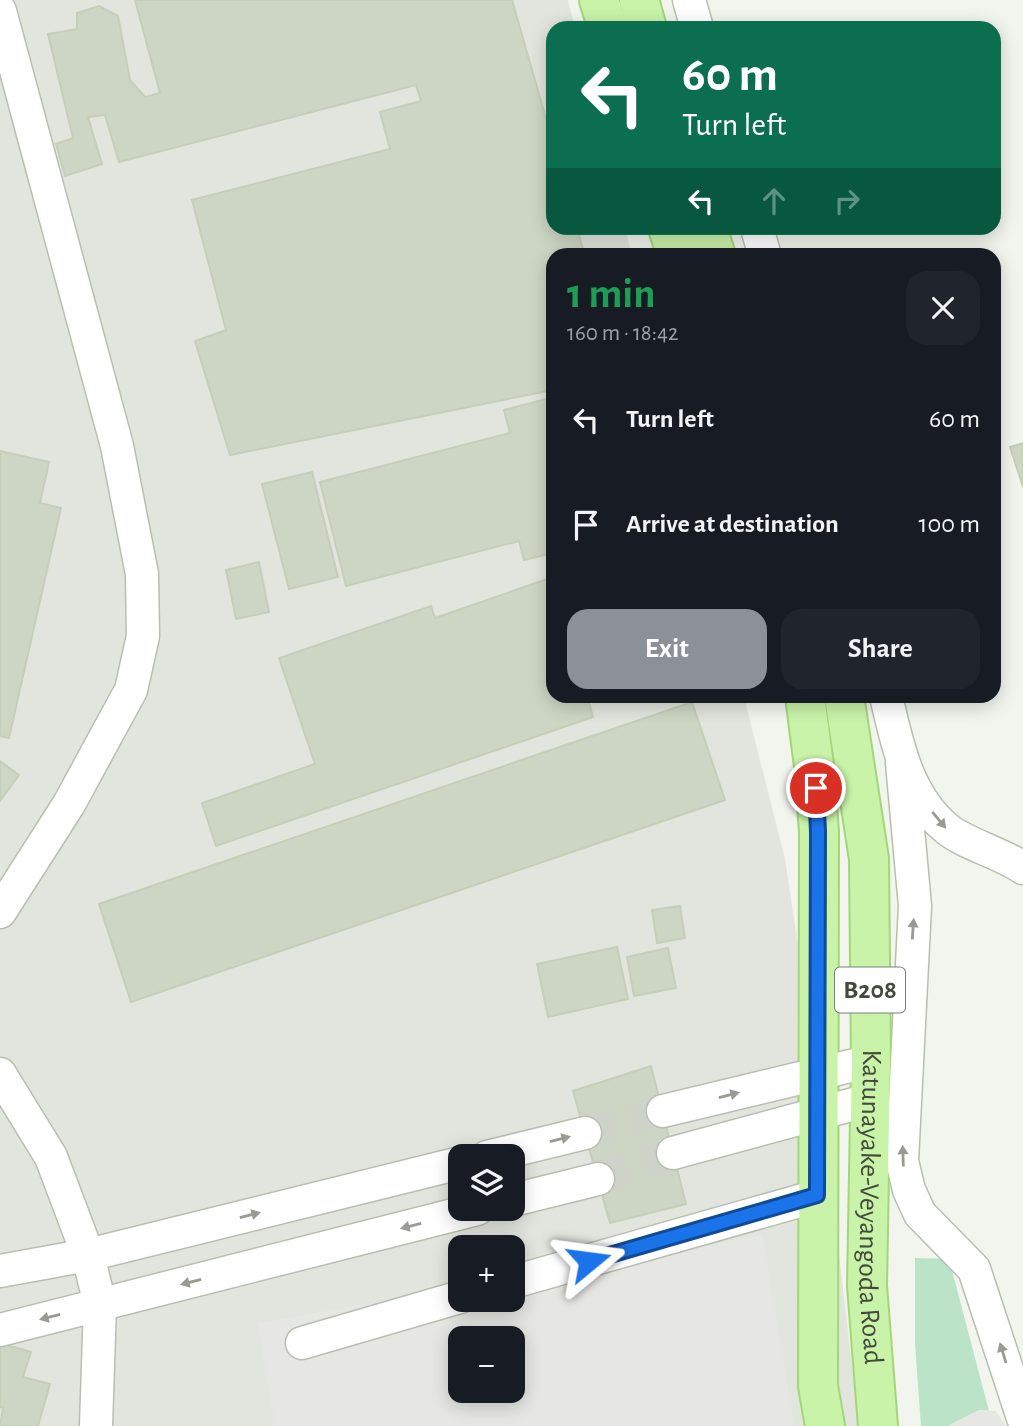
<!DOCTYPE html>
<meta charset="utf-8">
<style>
:root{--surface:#171b24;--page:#20242c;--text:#f1f3f6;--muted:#9ea1a6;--accent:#8c9099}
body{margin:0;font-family:"Alegreya Sans",sans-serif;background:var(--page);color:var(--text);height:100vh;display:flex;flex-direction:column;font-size:26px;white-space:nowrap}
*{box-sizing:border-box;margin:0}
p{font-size:23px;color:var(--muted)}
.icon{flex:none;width:38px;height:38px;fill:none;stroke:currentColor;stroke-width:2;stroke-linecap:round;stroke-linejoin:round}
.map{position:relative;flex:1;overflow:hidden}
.side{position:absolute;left:546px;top:248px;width:455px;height:455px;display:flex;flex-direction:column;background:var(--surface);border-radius:21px;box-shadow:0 4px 18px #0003}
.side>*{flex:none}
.guide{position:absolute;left:546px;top:21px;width:455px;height:214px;border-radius:21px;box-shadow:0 4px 18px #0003;background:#0b6e4f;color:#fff;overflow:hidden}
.fabs{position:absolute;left:448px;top:1144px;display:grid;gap:14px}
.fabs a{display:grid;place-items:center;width:77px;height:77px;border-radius:14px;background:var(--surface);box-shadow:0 4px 18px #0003;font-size:35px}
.pin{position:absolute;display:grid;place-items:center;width:60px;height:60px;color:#fff;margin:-30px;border:4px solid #fff;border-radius:50%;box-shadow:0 2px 7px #0007}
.me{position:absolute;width:77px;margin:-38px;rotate:74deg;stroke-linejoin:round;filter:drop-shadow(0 0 5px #0008)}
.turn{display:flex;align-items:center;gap:24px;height:147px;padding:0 21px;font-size:32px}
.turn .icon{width:91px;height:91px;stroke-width:2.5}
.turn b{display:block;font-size:49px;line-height:60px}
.lanes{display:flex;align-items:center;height:66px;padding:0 21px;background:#0003;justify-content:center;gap:35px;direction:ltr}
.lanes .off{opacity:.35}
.round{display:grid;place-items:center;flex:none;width:74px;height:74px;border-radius:21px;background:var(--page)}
.summary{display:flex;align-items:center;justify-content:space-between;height:119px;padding:0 21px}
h1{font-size:42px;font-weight:600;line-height:52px;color:#1e9e55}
.primary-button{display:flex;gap:14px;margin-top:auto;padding:14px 21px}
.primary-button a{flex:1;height:80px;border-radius:21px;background:var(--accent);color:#fff;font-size:28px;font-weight:600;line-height:80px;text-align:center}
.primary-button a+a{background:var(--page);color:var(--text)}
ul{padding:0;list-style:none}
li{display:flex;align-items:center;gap:21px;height:105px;padding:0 21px}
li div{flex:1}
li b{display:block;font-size:26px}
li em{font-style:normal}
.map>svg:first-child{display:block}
.industrial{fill:#e2e5de;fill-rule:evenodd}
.green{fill:#bbe3c7}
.parking{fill:#e6e7e3;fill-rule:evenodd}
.building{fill:#cdd5c4;stroke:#c5cfb8;stroke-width:2}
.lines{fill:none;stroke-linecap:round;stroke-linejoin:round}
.minor-tunnel{stroke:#ced3c9;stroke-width:32;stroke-dasharray:32 16;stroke-linecap:butt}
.minor-casing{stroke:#b8bfb0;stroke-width:35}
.major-casing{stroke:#a4d679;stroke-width:42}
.minor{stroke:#fff;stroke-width:32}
.major{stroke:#c9f3a8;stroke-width:38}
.oneway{fill:#989b93}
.route-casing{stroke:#114b97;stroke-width:18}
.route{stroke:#1a73e8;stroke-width:12}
.labels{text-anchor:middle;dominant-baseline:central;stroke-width:6;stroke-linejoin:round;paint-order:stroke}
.shield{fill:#fff;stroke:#7b8076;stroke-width:2}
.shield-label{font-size:26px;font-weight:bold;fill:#43493b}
.street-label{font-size:28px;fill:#43493b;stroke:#fff}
</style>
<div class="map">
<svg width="1023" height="1426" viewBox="0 0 1023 1426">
<rect width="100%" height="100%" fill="#f1f5ed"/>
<path class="industrial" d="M0,0H568L575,28H553V228H625L632,255L553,256V696L744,697L785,859L822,1108L859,1426H0ZM460,1157H513V1209H460ZM460,1248H513V1300H460ZM460,1339H513V1391H460Z"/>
<path class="green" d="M915,1258L949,1259L989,1411L979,1410L948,1426H921L915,1344Z"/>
<path class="parking" d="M762,1235L794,1426H275L258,1323L460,1288V1300H513V1278ZM460,1339H513V1391H460Z
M979,1410L996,1411L1006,1426H948Z"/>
<path class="building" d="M135,0H512L553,143V228H577L585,256H553V390L230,455L195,341L226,330L192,200L390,149L380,112L421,101L416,85L119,162L105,115L88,117L102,164L65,176L56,144L73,138L48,34L77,29V13L99,6L118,16L130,80L145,97L160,93Z
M553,397V553L524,560L519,541L346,586L320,482L510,433L504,410Z
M1023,443V487L1010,447Z
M0,451L49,462L40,503L61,508L9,738L0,736Z
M312,472L338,577L289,589L262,484Z
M259,562L269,612L236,619L226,570Z
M553,577V696H587L593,717L216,846L202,803L315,764L279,658L431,606L435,618Z
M692,702L725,800L131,1002L99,904Z
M0,761L19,775L0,801Z
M680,906L685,938L657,943L652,910Z
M617,947L628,999L548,1017L537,964Z
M668,948L676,988L634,996L627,957Z
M651,1066L686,1204L610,1223L573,1091Z
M0,1343L31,1352L23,1377L50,1384L38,1426H0L3,1408L0,1407Z"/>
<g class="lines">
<path class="minor-tunnel" d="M585,1133L663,1111
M598,1179L673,1153"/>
<defs>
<path id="minor" d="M689,0L697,28
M0,11L117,446L142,574L143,636L131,690L69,804L0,912
M757,228L765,256
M886,696C897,744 907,795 946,828C963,843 1001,853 1023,868
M902,763L915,906L902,1161L909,1190L920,1214L974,1269L1023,1418
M0,1074L51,1157L88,1255L100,1305L96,1426
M663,1111L871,1061
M673,1153L869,1100
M487,1157L585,1133
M513,1200L598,1179
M0,1271L88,1255L460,1163
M513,1282L817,1196
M0,1330L477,1209
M302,1343L460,1297"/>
<g id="major">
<path d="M599,0L608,28"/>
<path d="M639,0L647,28"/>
<path d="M668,228L677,256"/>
<path d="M707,228L716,256"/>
<path d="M805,696L814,766L819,832L818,1386L825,1426"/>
<path id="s1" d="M844,696L869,859L871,1061L867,1286L878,1426"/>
</g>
</defs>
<use href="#minor" class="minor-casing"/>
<use href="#major" class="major-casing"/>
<use href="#minor" class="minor"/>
<use href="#major" class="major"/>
</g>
<defs><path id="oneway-solid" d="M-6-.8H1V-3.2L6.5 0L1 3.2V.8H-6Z" transform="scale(1.75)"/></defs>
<g class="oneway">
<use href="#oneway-solid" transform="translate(939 820) rotate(50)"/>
<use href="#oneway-solid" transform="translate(913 929) rotate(-86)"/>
<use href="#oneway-solid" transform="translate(729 1095) rotate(-14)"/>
<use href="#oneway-solid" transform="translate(560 1139) rotate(-14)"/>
<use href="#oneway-solid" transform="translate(903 1156) rotate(-92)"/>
<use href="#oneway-solid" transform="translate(250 1215) rotate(-14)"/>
<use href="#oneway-solid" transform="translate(411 1226) rotate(166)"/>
<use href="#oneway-solid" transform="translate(191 1282) rotate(166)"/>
<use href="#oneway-solid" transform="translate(50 1317) rotate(166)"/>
<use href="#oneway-solid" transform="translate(1003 1353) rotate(-107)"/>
</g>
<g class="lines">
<defs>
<path id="route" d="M589,1261L817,1195L818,832L816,788"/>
</defs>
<use href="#route" class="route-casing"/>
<use href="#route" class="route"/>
</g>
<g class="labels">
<rect class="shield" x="835" y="967.5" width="70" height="45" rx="5"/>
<g class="shield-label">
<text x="870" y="990">B208</text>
</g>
<g class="street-label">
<text stroke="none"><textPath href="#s1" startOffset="513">Katunayake-Veyangoda Road</textPath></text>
</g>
</g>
</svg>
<div class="fabs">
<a><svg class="icon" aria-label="layers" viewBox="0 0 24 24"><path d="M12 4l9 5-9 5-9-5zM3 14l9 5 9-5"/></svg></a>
<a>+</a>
<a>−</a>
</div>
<div class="pin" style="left:816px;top:788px;background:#d93025"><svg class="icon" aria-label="arrive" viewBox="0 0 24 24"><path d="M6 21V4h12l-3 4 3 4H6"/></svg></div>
<svg class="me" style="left:589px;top:1261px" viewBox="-20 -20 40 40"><path d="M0-17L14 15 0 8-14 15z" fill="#1a73e8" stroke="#fff" stroke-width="4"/></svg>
<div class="guide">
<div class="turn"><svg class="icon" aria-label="left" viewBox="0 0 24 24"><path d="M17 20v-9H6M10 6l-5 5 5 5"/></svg><div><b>60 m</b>Turn left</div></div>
<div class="lanes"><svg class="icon" aria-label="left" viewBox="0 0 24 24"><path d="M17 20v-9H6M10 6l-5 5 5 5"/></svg><svg class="icon off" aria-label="ahead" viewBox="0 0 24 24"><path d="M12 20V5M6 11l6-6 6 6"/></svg><svg class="icon off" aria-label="right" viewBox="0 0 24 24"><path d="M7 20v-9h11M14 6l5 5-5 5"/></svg></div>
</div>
<section class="side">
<div class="summary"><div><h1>1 min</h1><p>160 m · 18:42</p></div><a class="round"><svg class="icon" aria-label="close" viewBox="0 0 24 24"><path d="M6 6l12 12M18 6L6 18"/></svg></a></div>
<ul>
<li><svg class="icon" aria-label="left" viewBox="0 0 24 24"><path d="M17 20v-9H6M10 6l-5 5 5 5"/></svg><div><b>Turn left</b></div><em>60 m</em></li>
<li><svg class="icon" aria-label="arrive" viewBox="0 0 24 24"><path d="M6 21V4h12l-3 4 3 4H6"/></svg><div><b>Arrive at destination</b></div><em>100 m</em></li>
</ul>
<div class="primary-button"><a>Exit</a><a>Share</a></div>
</section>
</div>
